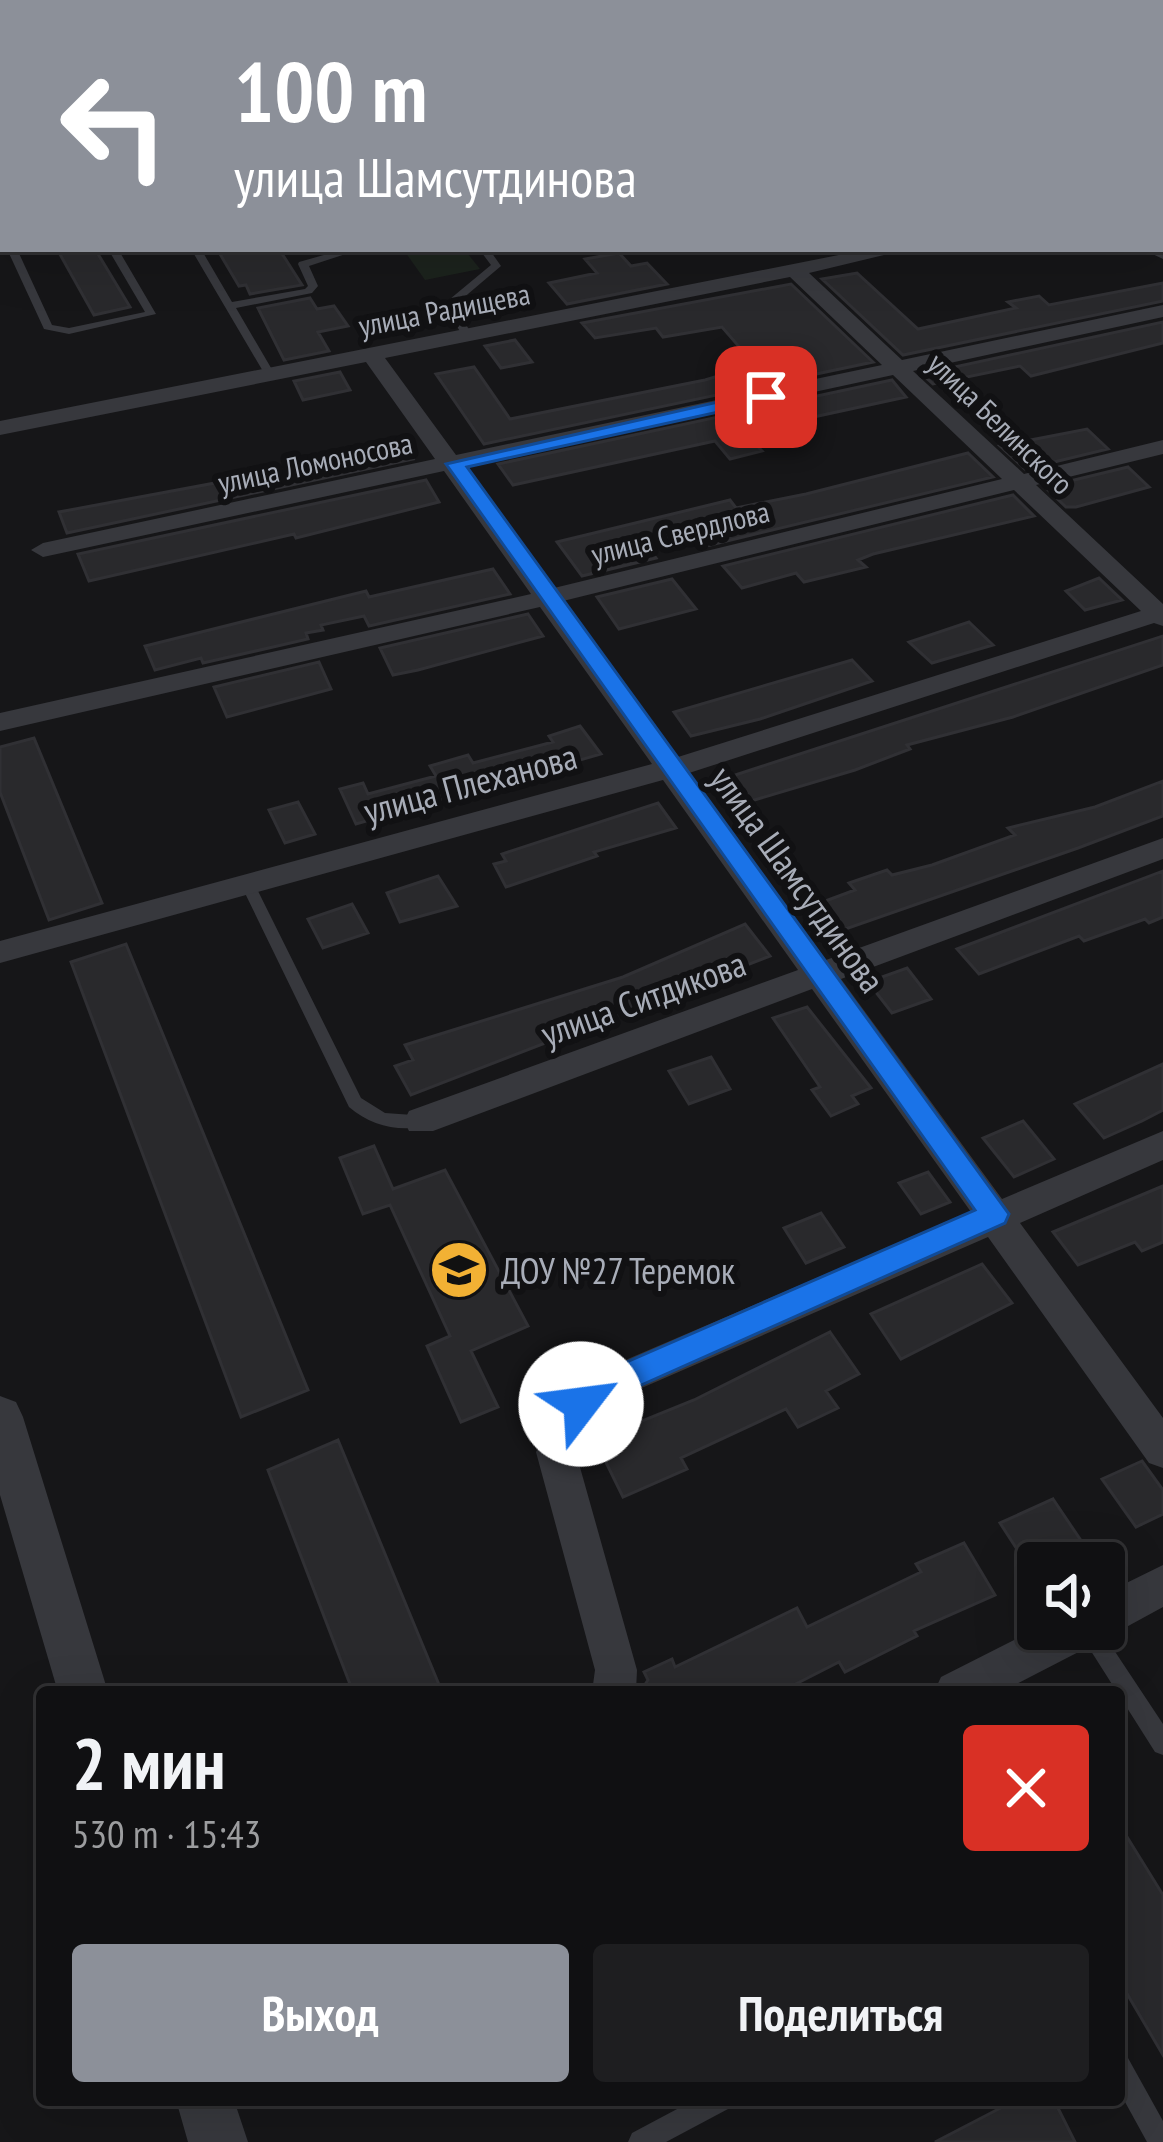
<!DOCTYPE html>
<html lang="ru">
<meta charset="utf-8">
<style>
:root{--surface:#101012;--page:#1e1e20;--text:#f1f3f6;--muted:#9c9d9f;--line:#303032;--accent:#8c9099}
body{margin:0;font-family:"PT Sans Narrow",sans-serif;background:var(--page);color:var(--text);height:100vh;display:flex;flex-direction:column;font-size:45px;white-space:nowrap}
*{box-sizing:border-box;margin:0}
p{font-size:39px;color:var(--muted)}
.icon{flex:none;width:66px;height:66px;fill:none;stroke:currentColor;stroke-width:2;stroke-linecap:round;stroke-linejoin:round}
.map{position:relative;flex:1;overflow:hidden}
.drawer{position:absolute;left:36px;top:1686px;width:1089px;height:420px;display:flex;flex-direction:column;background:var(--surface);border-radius:12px;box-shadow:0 12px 48px #0002,0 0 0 3px var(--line)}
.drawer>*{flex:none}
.banner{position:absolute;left:0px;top:0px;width:1164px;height:252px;box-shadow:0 12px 48px #0002,0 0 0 3px var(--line);background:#8c9099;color:#fff;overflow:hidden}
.controls{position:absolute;left:1017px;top:1542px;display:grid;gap:24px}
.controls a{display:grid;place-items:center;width:108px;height:108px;border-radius:12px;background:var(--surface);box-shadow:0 12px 48px #0002,0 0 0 3px var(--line);font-size:60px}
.pin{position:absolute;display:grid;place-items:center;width:102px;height:102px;color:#fff;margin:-51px;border-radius:24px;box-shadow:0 6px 18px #0006}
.me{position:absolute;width:132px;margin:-66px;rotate:60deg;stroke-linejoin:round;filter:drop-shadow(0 0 9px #0008)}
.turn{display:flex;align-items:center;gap:42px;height:252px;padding:0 36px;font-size:54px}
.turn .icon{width:156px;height:156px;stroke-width:2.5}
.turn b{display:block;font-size:84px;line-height:102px}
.round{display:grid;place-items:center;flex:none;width:126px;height:126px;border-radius:12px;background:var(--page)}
.summary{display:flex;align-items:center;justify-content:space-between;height:204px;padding:0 36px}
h1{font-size:72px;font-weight:800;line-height:90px}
.primary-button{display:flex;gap:24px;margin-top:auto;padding:24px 36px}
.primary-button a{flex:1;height:138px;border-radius:12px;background:var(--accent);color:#fff;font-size:48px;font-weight:800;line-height:138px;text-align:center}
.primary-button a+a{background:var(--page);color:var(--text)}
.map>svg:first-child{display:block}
.green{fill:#1c231d}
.building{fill:#29292c;stroke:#303034;stroke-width:3}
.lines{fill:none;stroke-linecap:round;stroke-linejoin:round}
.service{fill:#37383d;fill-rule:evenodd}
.minor{fill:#37383d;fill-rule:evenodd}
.tertiary{fill:#37383d;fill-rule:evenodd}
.route{fill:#1a73e8;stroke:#114b97;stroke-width:3}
.labels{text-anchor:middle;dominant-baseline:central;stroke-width:12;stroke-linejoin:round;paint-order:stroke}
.far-street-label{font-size:30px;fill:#a8adb8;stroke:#111113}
.street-label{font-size:36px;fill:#a8adb8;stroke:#111113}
.poi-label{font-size:36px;fill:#a8adb8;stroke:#111113;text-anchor:start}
</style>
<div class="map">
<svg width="1163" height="2142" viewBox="0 0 1163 2142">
<rect width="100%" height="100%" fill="#161618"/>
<path class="green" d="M403,249H464L480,269L425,280Z"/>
<path class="building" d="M57,249H95L130,307L94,315Z
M217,249H279L302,285L250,294L246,285L239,286Z
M619,253L631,266L647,263L667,284L567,304L549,283L597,273L585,259Z
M857,273L918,329L1016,308L1008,302L1039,296L1049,305L1163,283V301L903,355L822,279Z
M791,284L873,362L484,444L436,374L474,367L510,419L705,380L755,365L722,327L663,337L656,328L595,338L582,323Z
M310,298L317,309L334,306L348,326L318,332L329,351L284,360L258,308Z
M1163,322V343L1031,376L1020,366L933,384L922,374Z
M515,340L532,362L501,368L485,346Z
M340,372L350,390L303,400L294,381Z
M892,380L906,397L744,432L762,451L730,459L715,441L513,485L498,464Z
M1087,429L1108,449L1025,469L1000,446Z
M400,439L413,459L67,533L59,512L258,475Z
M968,453L993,477L706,546L699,538L650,550L656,558L582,576L557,542L730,500L736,508L806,494Z
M1128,467L1149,487L1076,507H1066L1045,487Z
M426,480L439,502L296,538L294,534L89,581L78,554Z
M1013,495L1034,516L873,554L858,560L866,567L804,582L796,573L742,588L723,566Z
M493,569L510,594L369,626L364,616L321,625L323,630L306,633L308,639L203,663L201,658L155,670L145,646L366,591L369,597Z
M1099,578L1122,600L1085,610L1066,591Z
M672,579L696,609L619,629L597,597Z
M528,614L543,636L418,670L393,675L380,648Z
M969,622L993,645L932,663L909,642Z
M1163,636V665L1013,717L907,745L910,749L855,770L751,801L732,776Z
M852,660L872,681L760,719L691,736L674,712Z
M319,662L331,689L227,717L214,687Z
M580,726L601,754L356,824L340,789L363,783L368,794L436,776L430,766L468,755L473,763L553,742L549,736Z
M34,738L102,903L49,920L0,792V747Z
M1163,781V816L1078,848L834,933L812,906L855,890L849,883L887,870L892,875L932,865L1015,835L1008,828L1095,807Z
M298,802L315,834L285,843L269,810Z
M658,803L676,828L594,852L597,856L506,887L494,864L506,861L502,854Z
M1163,871V917L1149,923L1145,919L1084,941L1079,936L979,974L957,949Z
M438,876L457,906L400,922L387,893Z
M352,904L368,933L323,948L308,919Z
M745,924L770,956L411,1095L395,1066L413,1060L405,1045L623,977Z
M126,944L308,1390L241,1417L71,962Z
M907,968L931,999L892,1013L868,982Z
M807,1007L871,1088L852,1096L858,1104L831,1116L812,1090L820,1087L773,1018Z
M711,1057L730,1089L689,1104L669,1071Z
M1163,1064V1110L1142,1121L1104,1138L1075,1104Z
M1023,1121L1054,1159L1014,1177L983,1138Z
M374,1146L393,1189L445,1170L528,1326L471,1351L498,1407L461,1422L427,1346L450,1336L390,1205L363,1214L340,1158Z
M928,1172L950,1202L921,1214L899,1183Z
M1163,1186V1242L1142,1251L1135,1242L1078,1265L1053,1232Z
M821,1213L844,1247L806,1263L784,1228Z
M982,1264L1012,1303L901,1359L871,1314Z
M830,1332L859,1374L826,1391L838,1408L798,1427L786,1409L681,1458L687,1469L623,1497L595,1440L694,1400Z
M338,1440L442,1692H353L268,1470Z
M1142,1461L1163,1490V1514L1136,1527L1102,1479Z
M1053,1499L1088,1551L1064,1563H1026L1000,1523Z
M964,1543L995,1595L914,1631L917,1636L845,1672L839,1662L780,1692H640L648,1680L644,1672L672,1659L675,1667L797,1608L807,1627L921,1572L916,1564Z
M1119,1824L1163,1895V2055L1119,1980Z
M1016,2100H1054L1075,2142H935Z"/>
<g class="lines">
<path class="service" d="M0,220L3,221V233L0,232Z
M7,249H17L52,325L69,328L145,312L108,249H118L156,314L69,334L44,329Z
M191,249H201L232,302L305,289L308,286L298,264L299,262L345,249H361L309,266L318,286L312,293L236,308L274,373L269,376L264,373Z
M479,249H489L501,266L455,305L472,335L467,338L462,335L444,304L491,265Z
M248,880L255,885L361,1098L385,1113L427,1116L429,1121L427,1126C398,1132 371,1126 349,1107L241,885Z
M1077,1629H1100L1163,1724V1755L1155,1752Z
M1119,2055L1128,2058L1163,2121V2142H1147L1119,2091Z
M694,2100H731L728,2109L666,2142H628L632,2133Z"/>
<path class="minor" d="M73,0H89L91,3H75Z
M342,0H373L340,3Z
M679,0H698L677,3Z
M881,0H899L879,3Z
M1087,0H1105L1085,3Z
M1163,120V131H1161V120Z
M3,214V226L0,227V215Z
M1163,246V259L1142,249H1161Z
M869,249H909L809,273L902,360L1163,305V317L913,371L1024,474L1163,440V454L1036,485L1163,604V626L1154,623L689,773L826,960L1163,838V859L841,979L1002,1199L1163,1131V1160L1020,1223L1163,1418V1468L1149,1463L988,1237L621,1397L595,1416L576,1453L637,1670L636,1692H592L595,1670L536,1452L567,1392L595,1373L971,1212L812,989L433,1131H409L404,1121L409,1111L798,970L663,780L0,963V941L652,764L540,607L0,731V713L531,594L444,471L43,557L31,550L43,543L435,459L366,362L0,435V421ZM790,277L882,365L456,455L385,358ZM893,375L1002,479L554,588L465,467ZM1014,490L1141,611L678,757L563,601Z
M1163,1565V1607L1119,1631L1098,1634L1094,1644L1001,1692H934L941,1677L1038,1628L1104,1629V1594Z"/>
<path class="tertiary" d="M0,1396L16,1402L23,1417L108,1692H58L0,1495Z
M176,2100H234L248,2142H188Z"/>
</g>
<path class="route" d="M766,391L773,393V400L467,467L1009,1214L1005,1223L619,1395L581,1418L570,1414L565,1404L570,1394L597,1375L975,1210L446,464Z"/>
<defs>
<symbol id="school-disc" viewBox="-11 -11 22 22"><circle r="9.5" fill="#f2b134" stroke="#111113"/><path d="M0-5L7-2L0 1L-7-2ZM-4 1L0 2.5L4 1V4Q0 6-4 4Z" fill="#111"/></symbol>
</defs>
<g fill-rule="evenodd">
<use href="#school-disc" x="426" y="1237" width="66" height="66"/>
</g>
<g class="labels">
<g class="far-street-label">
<text transform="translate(444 309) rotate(-11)">улица Радищева</text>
<text transform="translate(1001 423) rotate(44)">улица Белинского</text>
<text transform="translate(315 462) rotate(-12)">улица Ломоносова</text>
<text transform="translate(680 532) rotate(-14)">улица Свердлова</text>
</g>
<g class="street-label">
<text transform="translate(470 783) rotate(-15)">улица Плеханова</text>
<text transform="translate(798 879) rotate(54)">улица Шамсутдинова</text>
<text transform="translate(643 998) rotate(-20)">улица Ситдикова</text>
</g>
<g class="poi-label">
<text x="501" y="1270">ДОУ №27 Теремок</text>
</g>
</g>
</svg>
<div class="controls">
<a><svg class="icon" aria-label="sound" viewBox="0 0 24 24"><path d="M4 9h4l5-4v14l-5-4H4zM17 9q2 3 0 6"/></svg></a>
</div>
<div class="pin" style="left:766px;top:397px;background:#d93025"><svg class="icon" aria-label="arrive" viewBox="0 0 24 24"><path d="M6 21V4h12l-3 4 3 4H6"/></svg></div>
<svg class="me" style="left:581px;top:1404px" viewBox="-20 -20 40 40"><circle r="19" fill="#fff"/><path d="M0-13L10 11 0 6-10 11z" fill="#1a73e8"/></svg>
<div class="banner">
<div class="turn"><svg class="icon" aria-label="left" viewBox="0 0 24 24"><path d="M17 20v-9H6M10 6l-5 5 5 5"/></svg><div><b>100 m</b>улица Шамсутдинова</div></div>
</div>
<section class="drawer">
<div class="summary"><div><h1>2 мин</h1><p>530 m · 15:43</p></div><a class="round" style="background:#d93025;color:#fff"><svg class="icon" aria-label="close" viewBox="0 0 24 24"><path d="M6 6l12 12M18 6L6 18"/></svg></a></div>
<div class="primary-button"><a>Выход</a><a>Поделиться</a></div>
</section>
</div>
